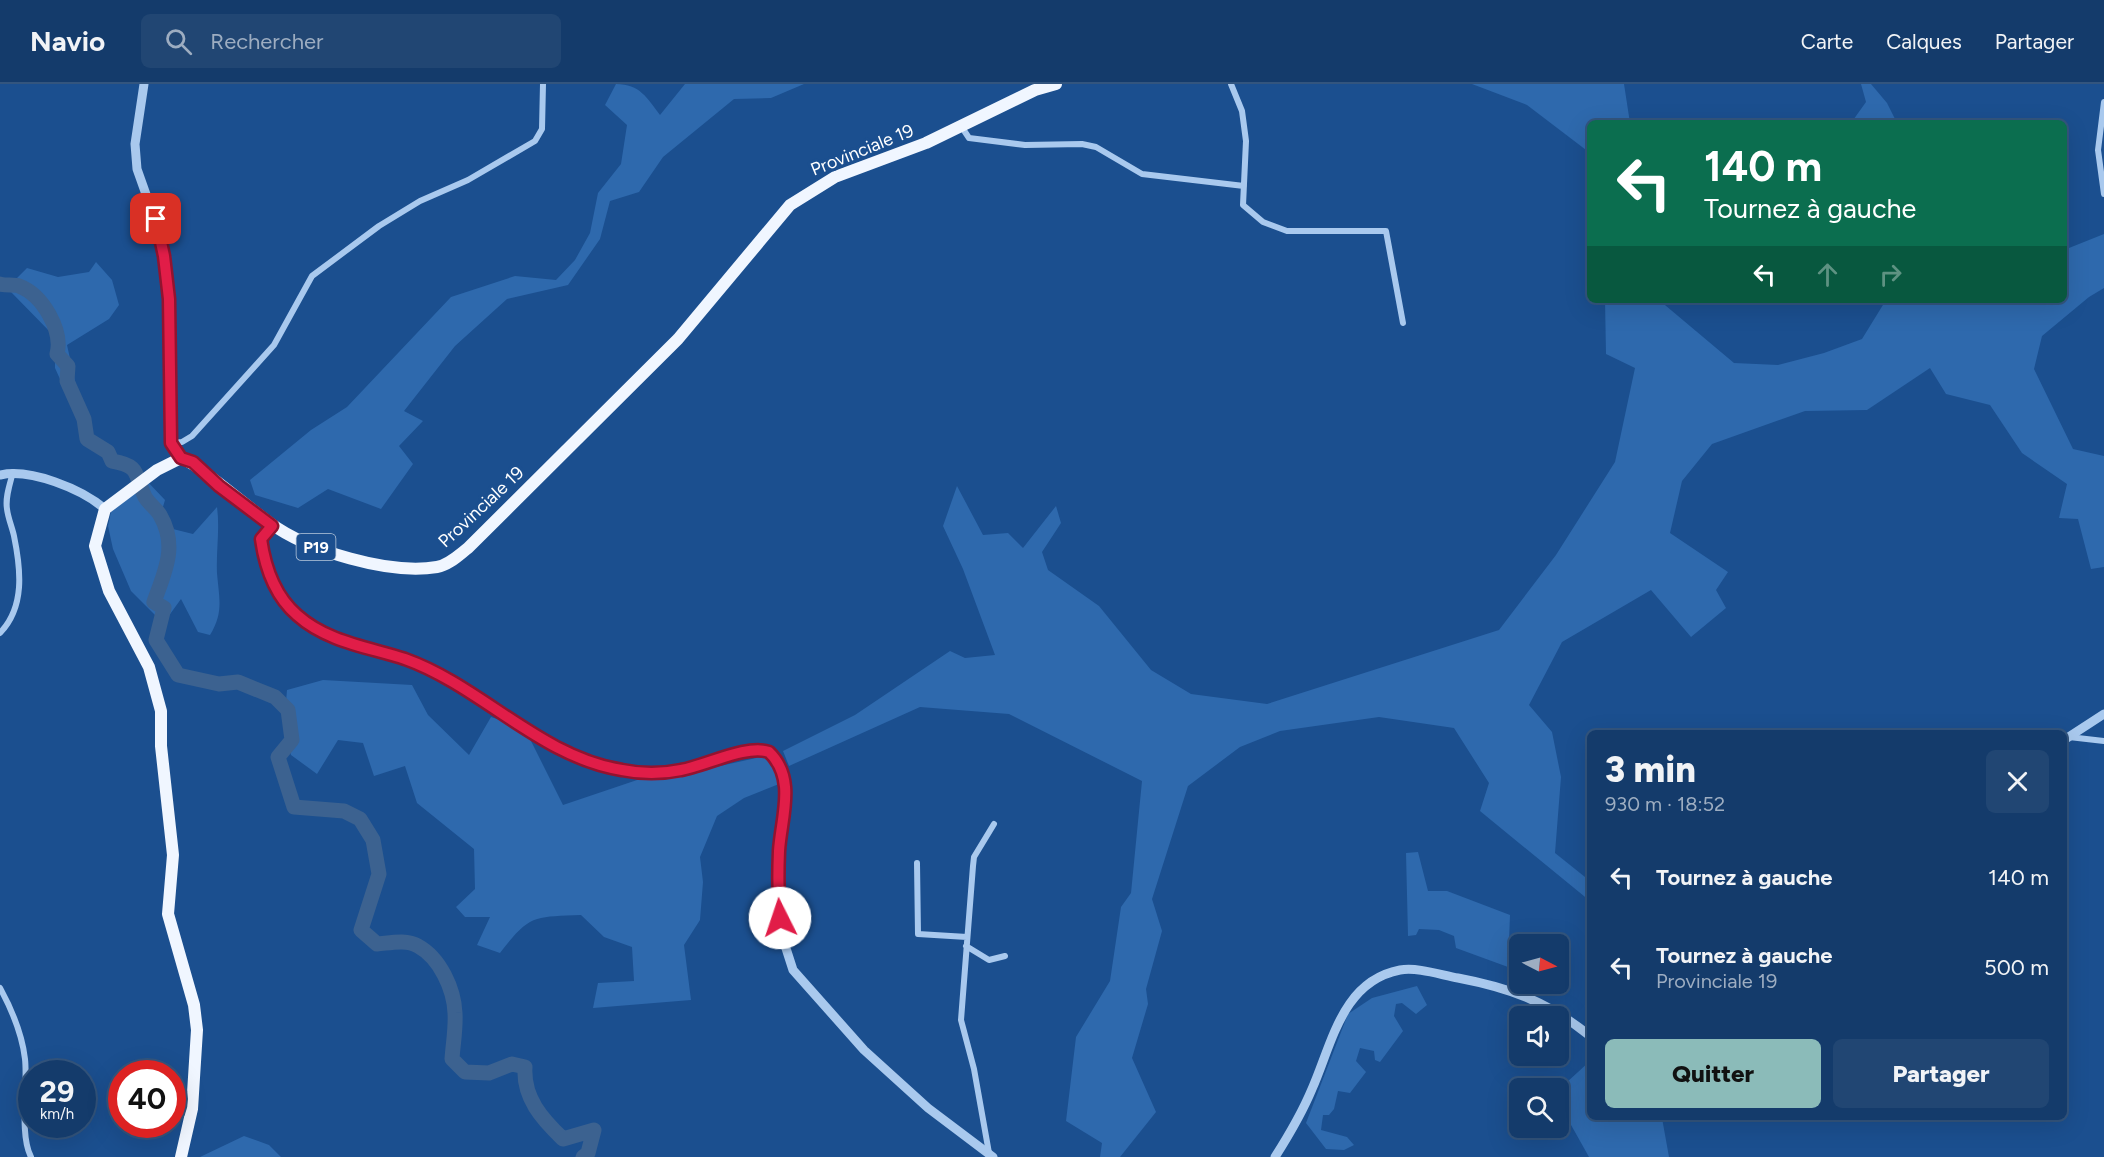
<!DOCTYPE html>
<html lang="fr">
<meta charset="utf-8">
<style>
:root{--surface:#143b6b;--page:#214673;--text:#f1f3f6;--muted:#9dadc1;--line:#33557e;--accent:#8bbbb9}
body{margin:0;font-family:Figtree,sans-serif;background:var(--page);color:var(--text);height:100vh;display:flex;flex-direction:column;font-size:22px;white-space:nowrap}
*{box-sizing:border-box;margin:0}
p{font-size:20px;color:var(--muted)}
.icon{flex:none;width:33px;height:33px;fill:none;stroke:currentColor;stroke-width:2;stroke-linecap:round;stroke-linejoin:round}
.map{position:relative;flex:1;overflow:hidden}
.drawer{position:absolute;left:1587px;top:646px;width:480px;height:390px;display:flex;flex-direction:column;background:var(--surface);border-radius:9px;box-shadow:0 6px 24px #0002,0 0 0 2px var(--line)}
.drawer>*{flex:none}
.hud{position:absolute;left:1587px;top:36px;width:480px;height:183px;border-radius:9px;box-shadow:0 6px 24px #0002,0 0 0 2px var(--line);background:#0b6e4f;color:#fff;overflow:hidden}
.needle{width:39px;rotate:96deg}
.tools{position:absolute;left:1509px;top:850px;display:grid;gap:12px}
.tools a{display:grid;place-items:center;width:60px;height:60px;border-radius:9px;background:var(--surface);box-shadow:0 6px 24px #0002,0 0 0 2px var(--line);font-size:30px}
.speed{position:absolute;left:18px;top:976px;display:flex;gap:12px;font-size:30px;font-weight:700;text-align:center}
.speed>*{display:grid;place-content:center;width:78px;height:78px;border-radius:50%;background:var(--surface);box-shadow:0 6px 24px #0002,0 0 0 2px var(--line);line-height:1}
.speed small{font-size:15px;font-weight:400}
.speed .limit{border:9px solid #d22;background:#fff;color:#111}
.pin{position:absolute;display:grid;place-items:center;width:51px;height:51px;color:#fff;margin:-26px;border-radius:12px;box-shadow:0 3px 9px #0006}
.me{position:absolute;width:66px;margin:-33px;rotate:356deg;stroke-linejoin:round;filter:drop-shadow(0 0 4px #0008)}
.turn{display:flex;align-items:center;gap:21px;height:126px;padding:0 18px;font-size:27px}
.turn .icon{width:78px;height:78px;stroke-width:2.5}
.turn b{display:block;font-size:42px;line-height:51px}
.lanes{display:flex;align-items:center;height:57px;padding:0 18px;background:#0003;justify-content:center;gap:30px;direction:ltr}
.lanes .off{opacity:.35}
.round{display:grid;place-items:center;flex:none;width:63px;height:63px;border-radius:9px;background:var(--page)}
.summary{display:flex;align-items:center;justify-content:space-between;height:102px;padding:0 18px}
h1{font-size:36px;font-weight:800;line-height:45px}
.cta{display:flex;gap:12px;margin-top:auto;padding:12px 18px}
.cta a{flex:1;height:69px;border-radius:9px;background:var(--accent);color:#111;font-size:24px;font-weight:800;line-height:69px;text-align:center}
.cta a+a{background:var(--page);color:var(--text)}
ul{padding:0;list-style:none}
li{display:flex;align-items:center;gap:18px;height:90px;padding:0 18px}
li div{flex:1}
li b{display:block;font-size:22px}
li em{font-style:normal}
header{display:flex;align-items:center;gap:36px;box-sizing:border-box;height:84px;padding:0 30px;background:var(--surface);border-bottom:2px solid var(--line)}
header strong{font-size:28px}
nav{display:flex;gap:33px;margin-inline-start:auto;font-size:21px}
.search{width:420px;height:54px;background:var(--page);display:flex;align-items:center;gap:15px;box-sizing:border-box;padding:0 21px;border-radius:9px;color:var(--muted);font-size:22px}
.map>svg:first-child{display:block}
.green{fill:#2e69ad}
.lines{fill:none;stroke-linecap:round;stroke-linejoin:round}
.river{stroke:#3c6290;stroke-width:15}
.minor{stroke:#a9c9ee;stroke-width:6}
.tertiary{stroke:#a9c9ee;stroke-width:9}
.primary{stroke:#f0f6ff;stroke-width:12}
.route-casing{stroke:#92132f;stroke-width:15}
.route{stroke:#e11d48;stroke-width:10}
.labels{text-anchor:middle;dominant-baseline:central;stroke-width:6;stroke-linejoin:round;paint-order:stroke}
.shield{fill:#1b4f8f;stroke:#bbcadd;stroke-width:1.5}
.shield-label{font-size:16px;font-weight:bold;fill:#fff}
.street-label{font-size:18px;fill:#fff;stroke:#1b4f8f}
</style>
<header>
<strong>Navio</strong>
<div class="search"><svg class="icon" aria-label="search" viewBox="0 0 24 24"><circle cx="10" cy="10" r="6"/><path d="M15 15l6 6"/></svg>Rechercher</div>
<nav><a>Carte</a><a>Calques</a><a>Partager</a></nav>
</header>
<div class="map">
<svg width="2104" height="1073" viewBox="0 0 2104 1073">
<rect width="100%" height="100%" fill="#1b4f8f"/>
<path class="green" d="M616,0C640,0 647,14 660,31L685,0H804L771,14L734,15L663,73L639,108L610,117L600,155L568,201L507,215L455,262L404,327L423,337L399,362L413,380L381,425L328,405L298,424L255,411L250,396L311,346L347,323L451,213L515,192L556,196L575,176L590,149L598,109L621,80L627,41L605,21Z
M1472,0H1624L1630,39H1590V69L1527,21Z
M1861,0H1871L1887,19L1897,39H1851L1866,18Z
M2104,150V204L2089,213L2042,252L2034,285L2073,365L2104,372V483L2091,485L2078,435L2059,434L2067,400L2022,369L1990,321L1946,310L1930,284L1867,326L1805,327L1712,360L1682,397L1670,449L1728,488L1716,506L1726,524L1691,553L1651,506L1562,558L1529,621L1552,648L1561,693L1555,769L1590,797V817L1480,727L1489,699L1454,644L1379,633L1280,647L1240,663L1188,702L1152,815L1162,847L1146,905L1148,920L1132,974L1156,1028L1120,1073H1100L1102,1059L1066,1037L1076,953L1110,897L1121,823L1131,809L1142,697L1009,630L920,623L789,682L783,667L855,631L950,567L965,574L995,571L963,485L943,442L957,402L983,451L1008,449L1023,464L1056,422L1061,439L1042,468L1048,486L1099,522L1151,586L1191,610L1267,620L1499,546L1556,471L1615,378L1635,284L1606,270L1605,216H1659L1734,279L1778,281L1824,269L1862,255L1886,216H2064V166Z
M96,178L112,196L119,221L109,235L67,261L77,306L64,304L55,284V253L11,208L0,204V194L14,197L27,184L58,193L89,188Z
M146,396L165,416L160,433L173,445L193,450L217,423C220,445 216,467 217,489C219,514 224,528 210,551L198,548L181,515L160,544L161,573L151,556L156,532L131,507L113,465L108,442L111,428Z
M323,596L412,601L428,631L469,671L491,633L518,642L527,649L563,721L640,695L684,690L765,672L775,682L779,700L744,714L717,732L700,773L703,798L700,836L684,861L691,916L593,924L598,899L634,897L632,863L604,853L581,831C534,833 530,830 500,869L477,861L490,833H465L456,823L475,805L474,765L417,719L405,682L374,692L363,659L338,656L317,690L291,671L284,641L287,606Z
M1418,768L1428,807H1447L1510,831L1508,883L1456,864L1454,852L1439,846L1419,845L1416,851L1408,852L1406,769Z
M1417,902L1427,921L1416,930L1402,919L1396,920L1394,932L1403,947L1380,978L1375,976L1374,967L1360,964L1356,977L1366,988L1350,1009L1338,1007L1334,1025L1329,1031H1323L1321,1046L1347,1053L1354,1061L1344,1066L1326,1065L1306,1039L1348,930L1372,914Z
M1590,977V1034H1662L1669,1073H1589L1566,1032L1558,1013L1566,999Z
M244,1052L269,1061L281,1073H200Z"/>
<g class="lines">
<path class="river" d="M0,200C6,202 14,200 19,202C43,211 63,247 57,270L68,282L67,297L84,335L87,355L108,368L112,377C141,382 134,390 145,413C149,420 156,424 160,431C178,462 165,487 154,518L164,524L156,556L178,591L219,600L238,598L275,613L288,626L292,656L278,673L294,723L344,727L360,735L373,756L379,790L361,846L377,860C390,859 406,855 418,862C440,874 454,905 455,929C456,944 453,960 452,975L465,988L489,989L512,980L525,983C523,1014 542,1035 563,1055L594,1046L588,1069L583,1073"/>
<path class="minor" d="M1231,0L1242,27L1246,57L1243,121L1263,138L1287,147H1386L1403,239
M2104,18L2098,66L2104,110
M961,42L969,54L1025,61L1082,60L1096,63L1142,90L1244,102
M170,359L182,358L192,352L274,261L312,192L379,142L420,117L468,96L535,57L542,45L543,0
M0,549C25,523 21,486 14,452C12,443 8,434 7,425C5,413 10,400 13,388
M2069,653L2104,657
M917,779L918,850L967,853
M966,862L989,876L1005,872
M0,904C12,926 22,949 25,975C28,1002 19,1050 31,1073
M989,1069L974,985L961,936L973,782L974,773L994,740"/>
<path class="tertiary" d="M144,0L135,60L137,85L159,147L167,192L170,359L181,374
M0,391C30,384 82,405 105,425
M272,442L261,455C265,483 275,512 297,531C327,557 368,563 405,575C482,602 539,672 622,686C642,690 662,690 681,686C705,683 747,660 769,668C781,679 785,693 786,709L778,807L783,855L793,886L864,966L928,1024L993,1073
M2064,656L2104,630
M1275,1073C1289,1051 1302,1029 1312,1005C1332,960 1342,897 1400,886C1418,883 1441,891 1458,894C1511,904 1548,918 1590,952"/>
<path class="primary" d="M181,1073L192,1025L197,946L194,921L168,830L173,771L161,662V627L149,583L109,507L95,462L105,425L157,386L181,374C193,376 254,428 270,439C308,467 390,491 437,483C449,481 459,471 468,464L678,255L790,121L835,93L926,59L1035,6L1056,0"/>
</g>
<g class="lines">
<defs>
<path id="route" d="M156,135L164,172L169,215L171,359L181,374L193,378L219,402L272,442L261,455C265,483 275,512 297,531C327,558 368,563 405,575C481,602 540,673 622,686C641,690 662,690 681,686C705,682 747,660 769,668C797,695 781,734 779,767C778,790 778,811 780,834"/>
</defs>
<use href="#route" class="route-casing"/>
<use href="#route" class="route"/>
</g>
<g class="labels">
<rect class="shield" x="296.5" y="450" width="39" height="26" rx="4.5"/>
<g class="shield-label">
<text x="316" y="463">P19</text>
</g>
<g class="street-label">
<text transform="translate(862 66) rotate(-22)">Provinciale 19</text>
<text transform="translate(481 423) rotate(-43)">Provinciale 19</text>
</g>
</g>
</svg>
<div class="tools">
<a><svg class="needle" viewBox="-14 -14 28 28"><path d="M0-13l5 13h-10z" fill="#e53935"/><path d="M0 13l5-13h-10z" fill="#9dadc1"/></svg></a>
<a><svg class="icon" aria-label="sound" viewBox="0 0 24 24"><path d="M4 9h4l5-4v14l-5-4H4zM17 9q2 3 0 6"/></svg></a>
<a><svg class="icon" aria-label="search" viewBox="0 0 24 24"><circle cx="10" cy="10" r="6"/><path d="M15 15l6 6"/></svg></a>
</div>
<div class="speed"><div>29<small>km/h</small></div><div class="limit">40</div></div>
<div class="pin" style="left:156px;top:135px;background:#d93025"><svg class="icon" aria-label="arrive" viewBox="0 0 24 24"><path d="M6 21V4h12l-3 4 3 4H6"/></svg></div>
<svg class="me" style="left:780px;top:834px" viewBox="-20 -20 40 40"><circle r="19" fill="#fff"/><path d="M0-13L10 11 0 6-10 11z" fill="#e11d48"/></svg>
<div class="hud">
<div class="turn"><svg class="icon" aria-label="left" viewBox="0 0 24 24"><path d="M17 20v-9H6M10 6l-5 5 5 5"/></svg><div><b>140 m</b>Tournez à gauche</div></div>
<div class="lanes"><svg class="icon" aria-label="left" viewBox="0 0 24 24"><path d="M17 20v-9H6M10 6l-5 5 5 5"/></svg><svg class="icon off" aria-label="ahead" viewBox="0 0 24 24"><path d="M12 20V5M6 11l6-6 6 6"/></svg><svg class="icon off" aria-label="right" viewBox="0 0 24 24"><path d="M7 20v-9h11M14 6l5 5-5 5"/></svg></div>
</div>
<section class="drawer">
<div class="summary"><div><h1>3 min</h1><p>930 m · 18:52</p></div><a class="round"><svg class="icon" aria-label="close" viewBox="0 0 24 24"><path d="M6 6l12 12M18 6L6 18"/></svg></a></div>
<ul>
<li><svg class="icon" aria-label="left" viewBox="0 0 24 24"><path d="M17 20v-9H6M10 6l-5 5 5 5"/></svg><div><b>Tournez à gauche</b></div><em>140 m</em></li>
<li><svg class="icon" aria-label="left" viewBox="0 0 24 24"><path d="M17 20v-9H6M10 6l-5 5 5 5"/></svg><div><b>Tournez à gauche</b><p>Provinciale 19</p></div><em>500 m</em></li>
</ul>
<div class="cta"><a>Quitter</a><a>Partager</a></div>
</section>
</div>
